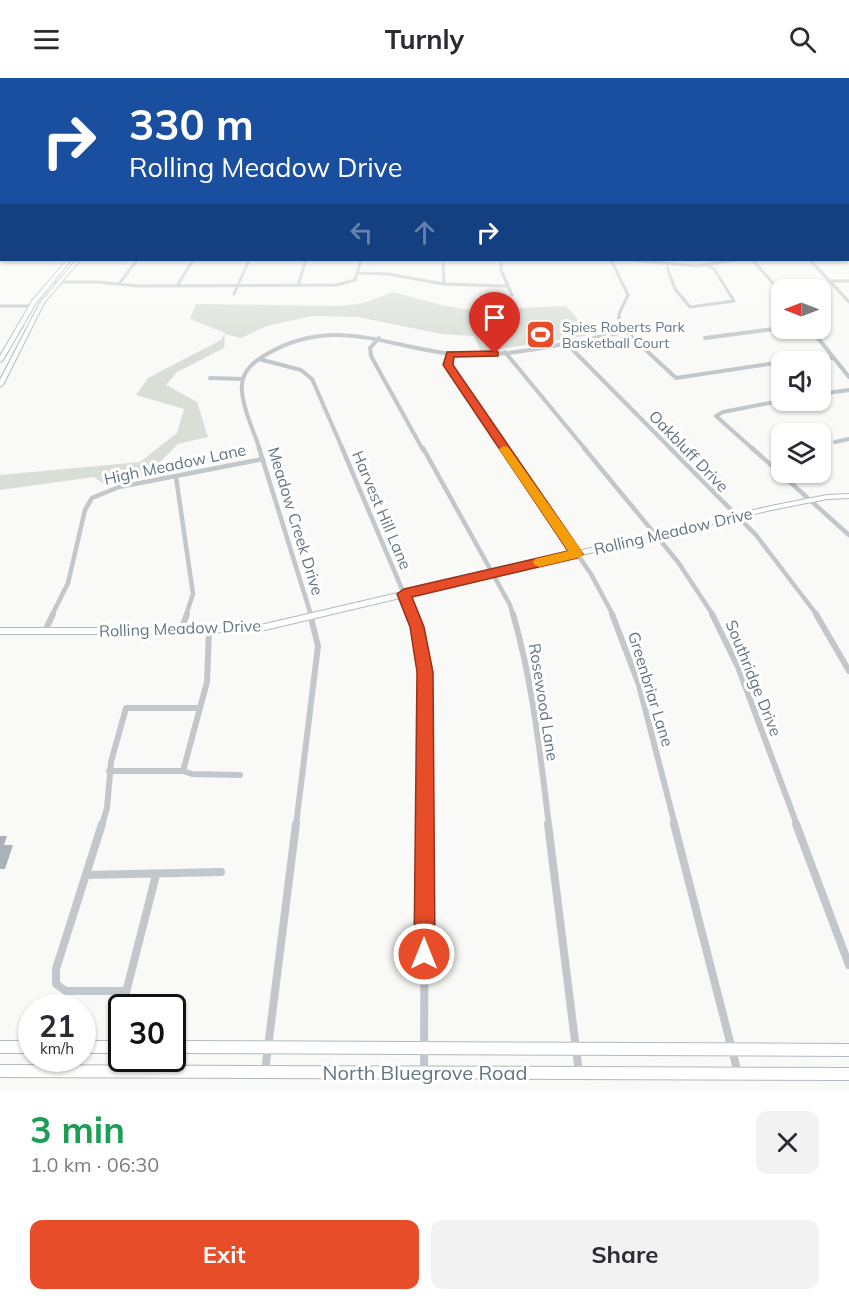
<!DOCTYPE html>
<meta charset="utf-8">
<style>
:root{--surface:#fff;--page:#f2f2f3;--text:#2b2b33;--muted:#7c7c81;--accent:#e74d29}
body{margin:0;font-family:Mulish,sans-serif;background:var(--page);color:var(--text);height:100vh;display:flex;flex-direction:column;font-size:22px;white-space:nowrap}
*{box-sizing:border-box;margin:0}
p{font-size:20px;color:var(--muted)}
.icon{flex:none;width:33px;height:33px;fill:none;stroke:currentColor;stroke-width:2;stroke-linecap:round;stroke-linejoin:round}
.map{position:relative;height:1013px;overflow:hidden}
.drawer{display:flex;flex-direction:column;background:var(--surface);flex:1}
.drawer>*{flex:none}
.hud{position:absolute;left:0px;top:0px;width:849px;height:183px;box-shadow:0 2px 4px #0004;background:#1a4fa0;color:#fff;overflow:hidden}
.needle{width:39px;rotate:270deg}
.controls{position:absolute;left:771px;top:201px;display:grid;gap:12px}
.controls a{display:grid;place-items:center;width:60px;height:60px;border-radius:12px;background:var(--surface);box-shadow:0 2px 4px #0004;font-size:30px}
.speed{position:absolute;left:18px;top:916px;display:flex;gap:12px;font-size:30px;font-weight:700;text-align:center}
.speed>*{display:grid;place-content:center;width:78px;height:78px;border-radius:50%;background:var(--surface);box-shadow:0 2px 4px #0004;line-height:1}
.speed small{font-size:15px;font-weight:400}
.speed .limit{border:3px solid #111;border-radius:9px;background:#fff;color:#111}
.pin{position:absolute;display:grid;place-items:center;width:51px;height:51px;color:#fff;margin:-62px -26px;border-radius:50% 50% 50% 0;rotate:-45deg;box-shadow:0 0 6px #0007}
.pin .icon{rotate:45deg}
.me{position:absolute;width:66px;margin:-33px;rotate:0deg;stroke-linejoin:round;filter:drop-shadow(0 0 4px #0008)}
.turn{display:flex;align-items:center;gap:21px;height:126px;padding:0 30px;font-size:27px}
.turn .icon{width:78px;height:78px;stroke-width:2.5}
.turn b{display:block;font-size:42px;line-height:51px}
.lanes{display:flex;align-items:center;height:57px;padding:0 30px;background:#0003;justify-content:center;gap:30px;direction:ltr}
.lanes .off{opacity:.35}
.round{display:grid;place-items:center;flex:none;width:63px;height:63px;border-radius:12px;background:var(--page)}
.head{display:flex;align-items:center;justify-content:space-between;height:102px;padding:0 30px}
h1{font-size:36px;font-weight:700;line-height:45px;color:#1e9e55}
.button{display:flex;gap:12px;margin-top:auto;padding:12px 30px}
.button a{flex:1;height:69px;border-radius:12px;background:var(--accent);color:#fff;font-size:24px;font-weight:700;line-height:69px;text-align:center}
.button a+a{background:var(--page);color:var(--text)}
header{display:flex;justify-content:space-between;align-items:center;height:78px;padding:0 30px;background:var(--surface);font-size:27px;font-weight:700}
.map>svg:first-child{display:block}
.green{fill:#d9ded6}
.building{fill:#a9b2b8}
.lines{fill:none;stroke-linecap:round;stroke-linejoin:round}
.secondary-casing{stroke:#b2b9be;stroke-width:2}
.street-far4{stroke:#c2c7cb;stroke-width:3}
.street-far3{stroke:#c2c7cb;stroke-width:4}
.street-far2{stroke:#c2c7cb;stroke-width:4.5}
.street-far1{stroke:#c2c7cb;stroke-width:6}
.street{stroke:#c2c7cb;stroke-width:8}
.secondary{fill:#fff;fill-rule:evenodd}
.route{fill:#e74d29;stroke:#96321b;stroke-width:1.5}
.slow{fill:#f59e0b}
.labels{text-anchor:middle;dominant-baseline:central;stroke-width:6;stroke-linejoin:round;paint-order:stroke}
.far-poi-label{font-size:14px;fill:#647682;stroke:#fff;text-anchor:start}
.street-label{font-size:16px;fill:#647682;stroke:#fff}
.near-street-label{font-size:20px;fill:#647682;stroke:#fff}
</style>
<header><svg class="icon" aria-label="menu" viewBox="0 0 24 24"><path d="M4 6h16M4 12h16M4 18h16"/></svg>Turnly<svg class="icon" aria-label="search" viewBox="0 0 24 24"><circle cx="10" cy="10" r="6"/><path d="M15 15l6 6"/></svg></header>
<div class="map">
<svg width="849" height="1013" viewBox="0 0 849 1013">
<rect width="100%" height="100%" fill="#f9f9f7"/>
<path class="green" d="M393,214L441,227L471,232L566,228L591,257L481,274L474,258L441,256L358,239L312,238L267,248L241,260L225,256L224,270L177,294L166,307L197,324L208,359L178,366L146,398L105,407L94,399L0,412V397L140,384L177,355L184,331L136,317L148,300L221,262L225,255L190,241L196,226L342,228L364,225Z"/>
<path class="building" d="M0,758H7L4,767H13L5,791H0Z"/>
<g class="lines">
<defs>
<path id="secondary" d="M67,182H71L36,225L3,282L0,284V278L32,223Z
M76,182H80L44,225L3,307L0,309V302L40,225Z
M849,416V420L827,421L771,432L265,552L181,556H0V550H181L265,546L771,428L827,417Z
M0,963H32V975H0Z
M82,963H122V975H82Z
M172,963L849,966V978L172,975Z
M0,987L849,990V1002L0,999Z"/>
</defs>
<use href="#secondary" class="secondary-casing"/>
<path class="street-far4" d="M443,182L444,206
M501,182V192L512,217
M611,182L628,217L619,236V241
M629,182L696,188L737,182
M753,182L782,216
M810,182L849,224
M667,189L675,211L690,229L734,223L714,191L707,187
M359,195L388,196L444,206L506,208
M830,203H849
M50,204H97L138,208L337,207L355,202L361,182
M119,206L137,182
M298,207L306,182
M177,208L193,182
M234,216L249,182
M0,228H31"/>
<path class="street-far3" d="M619,240L620,248L676,300L782,284
M810,250L849,299
M379,260L370,270L371,278L423,372
M705,260L782,250
M565,264L672,372
M505,274L586,372
M450,276L447,282L450,292L505,372
M259,281L301,292L312,301L343,372
M782,284L833,280
M210,300L242,301
M820,316L849,312
M835,364L849,361
M260,372C254,354 240,324 242,306C243,291 256,282 267,276C340,233 397,276 471,277C523,277 575,263 625,254
M754,372L716,338L723,334L785,322"/>
<path class="street-far2" d="M259,370L311,537
M342,370L413,537
M423,370L510,527L513,537
M504,370L591,496L613,537
M584,370L678,484L713,537
M670,370L756,457L817,537
M752,370L849,457
M176,399L193,516L186,537
M52,537L68,505L85,432L92,420L119,409L263,381"/>
<path class="street-far1" d="M413,536L425,594V747
M513,536C533,605 540,676 549,747
M612,536L639,607L675,747
M712,536L738,589L797,747
M816,536L849,593
M45,553L53,536
M181,553L187,536
M109,693H183L192,696L240,697
M183,693L207,604L209,552
M102,747L107,730L111,684L126,630H200
M296,747L318,568L310,536"/>
<path class="street" d="M102,746L56,891V906L66,913H126
M548,746L579,995
M674,746L738,995
M796,746L849,887
M86,797L221,794
M122,930L156,797
M112,968L122,930
M265,993L296,746
M424,994L425,746"/>
<use href="#secondary" class="secondary"/>
</g>
<linearGradient id="sky" x2="0" y2="1"><stop stop-color="#95bbdc"/><stop offset="0.49" stop-color="#fcfcfb"/><stop offset="1" stop-color="#fcfcfb" stop-opacity="0"/></linearGradient>
<rect width="849" height="280" fill="url(#sky)"/>
<path class="route" d="M495,273L498,274V278L454,279L453,287L583,476L577,480L412,519L424,549L433,594L435,876L432,884L424,886L417,884L414,876L417,594L410,549L397,516L404,511L568,473L443,287L447,274Z"/>
<path class="slow" d="M504,368L508,369L581,472L583,476L581,479L539,489L535,487L533,484L535,481L568,473L499,371Z"/>
<defs>
<symbol id="stadium-square" viewBox="-11 -11 22 22"><rect x="-9" y="-9" width="18" height="18" rx="4" fill="#e74d29" stroke="#fff"/><path d="M0-5a6.5 5 0 1 0 0 10a6.5 5 0 1 0 0-10ZM-3.5-1.8h7v3.6h-7Z" fill="#fff"/></symbol>
</defs>
<g fill-rule="evenodd">
<use href="#stadium-square" x="524" y="240" width="33" height="33"/>
</g>
<g class="labels">
<g class="far-poi-label">
<text x="562" y="249">Spies Roberts Park<tspan x="562" dy="16">Basketball Court</tspan></text>
</g>
<g class="street-label">
<text transform="translate(689 373) rotate(46)">Oakbluff Drive</text>
<text transform="translate(175 386) rotate(-12)">High Meadow Lane</text>
<text transform="translate(382 432) rotate(67)">Harvest Hill Lane</text>
<text transform="translate(296 443) rotate(73)">Meadow Creek Drive</text>
<text transform="translate(673 453) rotate(-13)">Rolling Meadow Drive</text>
<text transform="translate(180 550) rotate(-2)">Rolling Meadow Drive</text>
<text transform="translate(754 600) rotate(68)">Southridge Drive</text>
<text transform="translate(651 611) rotate(73)">Greenbriar Lane</text>
<text transform="translate(544 624) rotate(81)">Rosewood Lane</text>
</g>
<g class="near-street-label">
<text x="425" y="994">North Bluegrove Road</text>
</g>
</g>
</svg>
<div class="controls">
<a><svg class="needle" viewBox="-14 -14 28 28"><path d="M0-13l5 13h-10z" fill="#e53935"/><path d="M0 13l5-13h-10z" fill="#7c7c81"/></svg></a>
<a><svg class="icon" aria-label="sound" viewBox="0 0 24 24"><path d="M4 9h4l5-4v14l-5-4H4zM17 9q2 3 0 6"/></svg></a>
<a><svg class="icon" aria-label="layers" viewBox="0 0 24 24"><path d="M12 4l9 5-9 5-9-5zM3 14l9 5 9-5"/></svg></a>
</div>
<div class="speed"><div>21<small>km/h</small></div><div class="limit">30</div></div>
<div class="pin" style="left:495px;top:276px;background:#d93025"><svg class="icon" aria-label="arrive" viewBox="0 0 24 24"><path d="M6 21V4h12l-3 4 3 4H6"/></svg></div>
<svg class="me" style="left:424px;top:876px" viewBox="-20 -20 40 40"><circle r="17" fill="#e74d29" stroke="#fff" stroke-width="3"/><path d="M0-11L8 9 0 5-8 9z" fill="#fff"/></svg>
<div class="hud">
<div class="turn"><svg class="icon" aria-label="right" viewBox="0 0 24 24"><path d="M7 20v-9h11M14 6l5 5-5 5"/></svg><div><b>330 m</b>Rolling Meadow Drive</div></div>
<div class="lanes"><svg class="icon off" aria-label="left" viewBox="0 0 24 24"><path d="M17 20v-9H6M10 6l-5 5 5 5"/></svg><svg class="icon off" aria-label="ahead" viewBox="0 0 24 24"><path d="M12 20V5M6 11l6-6 6 6"/></svg><svg class="icon" aria-label="right" viewBox="0 0 24 24"><path d="M7 20v-9h11M14 6l5 5-5 5"/></svg></div>
</div>
</div>
<section class="drawer">
<div class="head"><div><h1>3 min</h1><p>1.0 km · 06:30</p></div><a class="round"><svg class="icon" aria-label="close" viewBox="0 0 24 24"><path d="M6 6l12 12M18 6L6 18"/></svg></a></div>
<div class="button"><a>Exit</a><a>Share</a></div>
</section>
